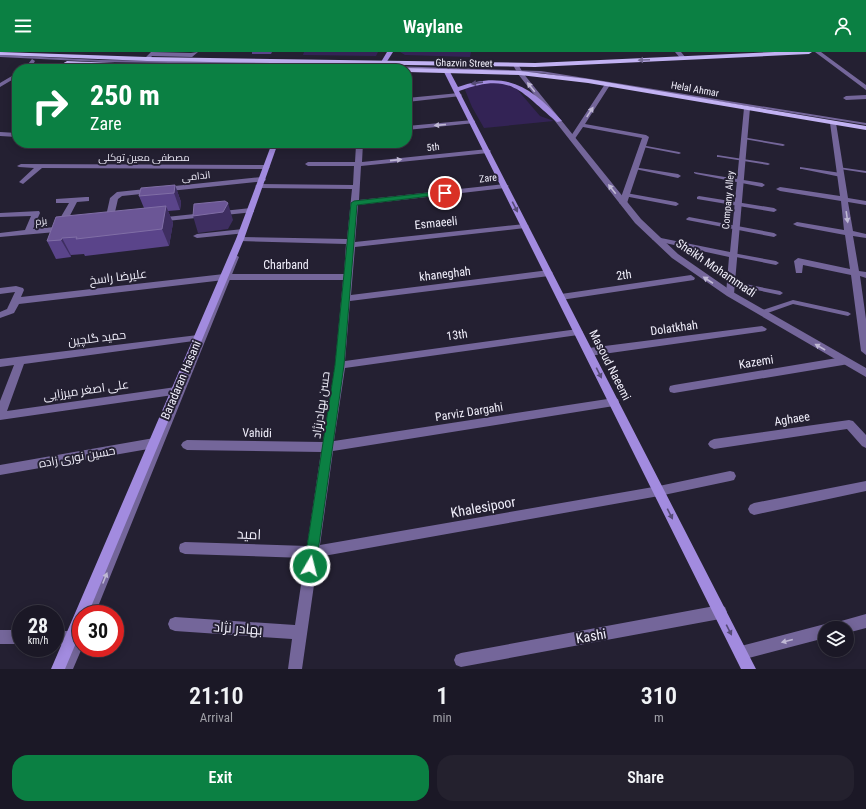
<!DOCTYPE html>
<meta charset="utf-8">
<style>
:root{--surface:#1b1826;--page:#24212e;--text:#f1f3f6;--muted:#a0a0a7;--line:#393743;--accent:#0b8043}
body{margin:0;font-family:"Roboto Condensed",Cairo,sans-serif;background:var(--page);color:var(--text);height:100vh;display:flex;flex-direction:column;font-size:15px;white-space:nowrap}
*{box-sizing:border-box;margin:0}
p{font-size:13px;color:var(--muted)}
.icon{flex:none;width:22px;height:22px;fill:none;stroke:currentColor;stroke-width:2;stroke-linecap:round;stroke-linejoin:round}
.map{position:relative;height:617px;overflow:hidden}
.drawer{display:flex;flex-direction:column;background:var(--surface);flex:1}
.drawer>*{flex:none}
.guide{position:absolute;left:12px;top:12px;width:400px;height:84px;border-radius:16px;box-shadow:0 2px 10px #0003,0 0 0 1px var(--line);background:#0b8043;color:#fff;overflow:hidden}
.buttons{position:absolute;left:818px;top:569px;display:grid;gap:8px}
.buttons a{display:grid;place-items:center;width:36px;height:36px;border-radius:50%;background:var(--surface);box-shadow:0 2px 10px #0003,0 0 0 1px var(--line);font-size:20px}
.speed{position:absolute;left:12px;top:553px;display:flex;gap:8px;font-size:20px;font-weight:700;text-align:center}
.speed>*{display:grid;place-content:center;width:52px;height:52px;border-radius:50%;background:var(--surface);box-shadow:0 2px 10px #0003,0 0 0 1px var(--line);line-height:1}
.speed small{font-size:10px;font-weight:400}
.speed .limit{border:6px solid #d22;background:#fff;color:#111}
.pin{position:absolute;display:grid;place-items:center;width:34px;height:34px;color:#fff;margin:-17px;border:2px solid #fff;border-radius:50%;box-shadow:0 1px 4px #0007}
.me{position:absolute;width:44px;margin:-22px;rotate:8deg;stroke-linejoin:round;filter:drop-shadow(0 0 3px #0008)}
.turn{display:flex;align-items:center;gap:14px;height:84px;padding:0 12px;font-size:18px}
.turn .icon{width:52px;height:52px;stroke-width:2.5}
.turn b{display:block;font-size:28px;line-height:34px}
.eta{display:flex;justify-content:space-evenly;align-items:center;height:68px;text-align:center}
.eta b{font-size:24px;font-weight:600;line-height:28px}
.action{display:flex;gap:8px;margin-top:auto;padding:8px 12px}
.action a{flex:1;height:46px;border-radius:16px;background:var(--accent);color:#fff;font-size:16px;font-weight:600;line-height:46px;text-align:center}
.action a+a{background:var(--page);color:var(--text)}
header{display:flex;justify-content:space-between;align-items:center;height:52px;padding:0 12px;background:var(--accent);color:#fff;font-size:18px;font-weight:600}
.map>svg:first-child{display:block}
.green{fill:#332355}
.lines{fill:none;stroke-linecap:round;stroke-linejoin:round}
.service{fill:#74669a;fill-rule:evenodd}
.minor{fill:#74669a;fill-rule:evenodd}
.tertiary{fill:#74669a;fill-rule:evenodd}
.secondary{fill:#a28bdf;fill-rule:evenodd}
.primary{fill:#c2b2f3;fill-rule:evenodd}
.wall{fill:#5a448a}
.shaded-wall{fill:#3e2e61}
.building{fill:#6b5696;stroke:#806ea6}
.oneway{fill:#736992}
.oneway2{fill:#564b77}
.oneway3{fill:#bfb8d4}
.route{fill:#0b8043;stroke:#07532c}
.labels{text-anchor:middle;dominant-baseline:central;stroke-width:4;stroke-linejoin:round;paint-order:stroke}
.far-street-label{font-size:10px;fill:#f1effb;stroke:#242032}
.street-label{font-size:12px;fill:#f1effb;stroke:#242032}
.near-street-label{font-size:14px;fill:#f1effb;stroke:#242032}
</style>
<header><svg class="icon" aria-label="menu" viewBox="0 0 24 24"><path d="M4 6h16M4 12h16M4 18h16"/></svg>Waylane<svg class="icon" aria-label="person" viewBox="0 0 24 24"><circle cx="12" cy="8" r="4"/><path d="M4 21q1-7 8-7t8 7"/></svg></header>
<div class="map">
<svg width="866" height="617" viewBox="0 0 866 617">
<rect width="100%" height="100%" fill="#242032"/>
<path class="green" d="M304,0H378L376,4L303,3Z
M400,0H471L470,5L405,3Z
M500,31L516,36L540,64L554,69L484,76L472,55L465,38C472,29 491,31 500,31Z"/>
<g class="lines">
<path class="service" d="M0,3L101,8L304,11L541,19L866,71V73L541,21L304,13L101,10L0,5Z
M742,85L783,92L785,93L783,94L744,87L742,86Z
M641,93L679,100L681,101L679,102L643,95H641Z
M717,103L768,111L770,112L768,113L719,105H717Z
M633,115L678,122L681,124L678,126L635,117H633Z
M800,115L841,121L844,123L841,125L802,117H800Z
M838,115L866,119V121L840,117H838Z
M694,120L762,131L765,133L762,135L696,122L694,121Z
M626,141L676,150L679,152L676,154L624,144L623,143Z
M699,144L774,156L777,158L774,160L697,147V145Z
M689,165L774,181L777,183L774,185L687,168L686,167Z
M733,201L776,209L779,211L776,213L731,204L730,203Z
M236,203L239,205L95,562H85L233,205Z
M730,229L780,239L783,241L780,243L728,232L727,231Z
M793,248L848,260L851,262L848,264L793,252L762,263L759,261L760,259Z
M81,580L82,596L73,617H63L77,581Z"/>
<path class="minor" d="M151,0L191,1L198,0L192,5L152,4L149,8H145V6Z
M675,0H681L686,6L681,7Z
M815,0H821L866,33V38Z
M32,7L35,9L31,16L24,17Z
M65,10L70,11L63,17H57Z
M88,11L93,12L88,17H82Z
M17,21V25L0,35V31Z
M605,32L610,33L585,72L646,83L649,85L627,151L623,153L619,151L642,86L583,75L574,88L569,87Z
M459,41L462,43L461,44L407,50V46Z
M866,43V47L846,48L843,46L846,44Z
M747,54L750,56L734,242L730,245L726,242L729,205L656,189L652,187L656,185L730,200L744,56Z
M473,68L475,69V71L407,78V74Z
M833,69L836,71L848,146L866,149V153L848,150L853,179L866,182V186L853,184L859,219L866,220V226L860,224L866,267V303L861,299L851,223L803,213L802,221H796L794,209L798,206L850,217L845,183L797,174L793,172L797,170L844,178L841,149L780,139L776,137L780,135L840,144L830,71Z
M0,80L17,81V85L0,84Z
M341,91H363L362,110L488,97L491,99L488,101L361,114L359,148L505,132L509,134L505,136L358,153L355,190L525,172L529,174L525,176L355,195L351,243L549,218L553,221L549,224L350,249L345,309L578,277L583,280L578,283L345,316L334,389L614,346L618,347L619,350L618,353L614,354L333,399L320,493L659,434L730,419L734,420L736,424L734,428L730,429L659,444L318,505L302,617H288L292,587L175,579L170,577L168,572L170,567L175,565L295,573L305,506L185,502L180,500L179,496L180,492L185,490L307,494L321,400L187,398L183,396L181,393L183,390L187,388L323,390L335,313L343,228H224L19,252L14,261L0,266V260L7,257L15,240L0,242V236L16,234L23,236L24,238L21,245L224,222H344L346,192L240,189L236,187L240,185L347,187L352,137L259,136L255,134L259,132L353,133L354,114H308L305,112L308,110H355L356,93H344Z
M21,112L266,113L270,115L266,117L42,116L23,132L19,130L34,116L19,115L17,114Z
M262,125L266,127L265,129L122,144L118,147L112,173L108,175L104,173L110,146L117,140Z
M86,145H89V149L77,150L64,175H67V179L0,185V181L25,178L31,164L0,165V161L39,159L40,161L33,177L55,175L69,151H56V147Z
M251,156H254V160L157,170L153,168L157,166Z
M243,177H246V181L197,186L193,184L197,182Z
M691,223L695,226L694,228L561,248L556,245L561,242Z
M762,274L767,277L765,279L589,304L584,300L589,296Z
M198,283L201,284L203,286L201,288L24,312L7,359L176,335L180,336L181,339L180,342L0,368V349L14,313L0,315V307Z
M843,305L847,306L848,309L847,312L843,313L674,341L670,340L669,337L670,334L674,333Z
M849,368L853,369L866,383V396L862,394L847,377L714,397L710,395L708,392L710,389L714,387Z
M154,386L158,388L160,391L158,394L154,396L0,423V413Z
M866,429V439L754,463L750,461L748,457L750,453L754,451Z
M720,553L725,555L727,560L725,565L720,567L461,615L456,613L454,608L456,603L461,601Z
M866,562V576L847,581V576H832L834,571Z
M825,572L831,576H825V586L741,608L736,606L734,601L736,596L741,594Z
M0,578H21V592H0Z
M55,579H71L76,581L78,586L76,591L71,593H55Z"/>
<path class="tertiary" d="M516,11L518,12L523,21L641,167L678,202L733,240L866,316V325L727,244L672,206L635,171L518,22L513,13Z"/>
<path class="secondary" d="M387,0H393L386,11H382L381,10Z
M447,18L450,20L458,35C505,18 531,34 562,69L557,70C520,40 512,19 459,39L756,617H741L444,20Z
M272,91H278L244,187L88,562H81V579L65,617H51L236,187Z"/>
<path class="primary" d="M0,0L147,5L535,11L775,0H812L809,2L535,15L147,9L0,3Z
M67,9L115,11L118,13L115,15L65,12L64,11Z
M271,13L371,15L374,17L269,16V14Z
M407,16L520,19L588,27L866,74V78L588,31L520,23L407,20V17H405Z"/>
</g>
<path class="wall" d="M252,0H272L271,2H252Z
M175,133L181,150L180,158L168,159L173,171L169,194L85,204L84,202L71,203V205L56,207L47,189L144,156L139,144Z"/>
<path class="shaded-wall" d="M175,133L181,150L180,158L174,141Z
M228,151L233,168L228,177L198,181L193,164Z
M166,154L173,171L169,194L162,177Z
M62,186L71,203V205L61,188Z"/>
<path class="building" d="M200,13H280L285,16L284,17H197Z
M175,133L174,141L139,144L141,136Z
M225,149L228,151L223,160L193,164L194,152Z
M166,154L162,177L76,187L77,185L62,186L61,188L47,189L56,165Z"/>
<defs><path id="oneway-solid" d="M-6-.8H1V-3.2L6.5 0L1 3.2V.8H-6Z"/></defs>
<use class="oneway" href="#oneway-solid" transform="translate(644 8) rotate(178)"/>
<g class="oneway2">
<use href="#oneway-solid" transform="translate(477 31) rotate(172)"/>
<use href="#oneway-solid" transform="translate(515 155) rotate(63)"/>
<use href="#oneway-solid" transform="translate(599 321) rotate(63)"/>
<use href="#oneway-solid" transform="translate(670 462) rotate(63)"/>
<use href="#oneway-solid" transform="translate(729 578) rotate(63)"/>
</g>
<g class="oneway3">
<use href="#oneway-solid" transform="translate(531 35) rotate(-129)"/>
<use href="#oneway-solid" transform="translate(590 60) rotate(-57)"/>
<use href="#oneway-solid" transform="translate(440 73) rotate(175)"/>
<use href="#oneway-solid" transform="translate(396 108) rotate(-6)"/>
<use href="#oneway-solid" transform="translate(612 137) rotate(-128)"/>
<use href="#oneway-solid" transform="translate(847 165) rotate(82)"/>
<use href="#oneway-solid" transform="translate(708 228) rotate(-147)"/>
<use href="#oneway-solid" transform="translate(820 295) rotate(-150)"/>
<use href="#oneway-solid" transform="translate(105 526) rotate(-68)"/>
<use href="#oneway-solid" transform="translate(787 589) rotate(166)"/>
</g>
<path class="route" d="M445,139L447,140V142L357,153L344,313L316,514L314,518L310,519L306,518L304,514L335,313L351,151L354,149Z"/>
<g class="labels">
<g class="far-street-label">
<text transform="translate(464 11) rotate(1)">Ghazvin Street</text>
<text transform="translate(695 37) rotate(10)">Helal Ahmar</text>
<text transform="translate(433 95) rotate(-6)">5th</text>
<text x="144" y="105">مصطفی معین توکلی</text>
<text transform="translate(196 124) rotate(-6)">اندامی</text>
<text transform="translate(488 126) rotate(-6)">Zare</text>
<text transform="translate(728 148) rotate(-85)">Company Alley</text>
<text transform="translate(41 169) rotate(-6)">بزم</text>
</g>
<g class="street-label">
<text transform="translate(436 171) rotate(-6)">Esmaeeli</text>
<text x="286" y="213">Charband</text>
<text transform="translate(716 216) rotate(34)">Sheikh Mohammadi</text>
<text transform="translate(445 222) rotate(-7)">khaneghah</text>
<text transform="translate(624 223) rotate(-8)">2th</text>
<text transform="translate(118 225) rotate(-7)">علیرضا راسخ</text>
<text transform="translate(674 276) rotate(-8)">Dolatkhah</text>
<text transform="translate(457 283) rotate(-8)">13th</text>
<text transform="translate(97 286) rotate(-7)">حمید گلچین</text>
<text transform="translate(756 310) rotate(-9)">Kazemi</text>
<text transform="translate(610 313) rotate(63)">Masoud Naeemi</text>
<text transform="translate(181 328) rotate(-67)">Baradaran Hasani</text>
<text transform="translate(86 338) rotate(-8)">علی اصغر میرزایی</text>
<text transform="translate(321 353) rotate(-82)">حسن بهادرنژاد</text>
<text transform="translate(469 360) rotate(-9)">Parviz Dargahi</text>
<text transform="translate(792 367) rotate(-9)">Aghaee</text>
<text transform="translate(257 381) rotate(1)">Vahidi</text>
<text transform="translate(77 405) rotate(-10)">حسین نوری زاده</text>
</g>
<g class="near-street-label">
<text transform="translate(483 455) rotate(-10)">Khalesipoor</text>
<text transform="translate(249 482) rotate(2)">امید</text>
<text transform="translate(238 576) rotate(4)">بهادر نژاد</text>
<text transform="translate(591 584) rotate(-10)">Kashi</text>
</g>
</g>
</svg>
<div class="buttons">
<a><svg class="icon" aria-label="layers" viewBox="0 0 24 24"><path d="M12 4l9 5-9 5-9-5zM3 14l9 5 9-5"/></svg></a>
</div>
<div class="speed"><div>28<small>km/h</small></div><div class="limit">30</div></div>
<div class="pin" style="left:445px;top:141px;background:#d93025"><svg class="icon" aria-label="arrive" viewBox="0 0 24 24"><path d="M6 21V4h12l-3 4 3 4H6"/></svg></div>
<svg class="me" style="left:310px;top:514px" viewBox="-20 -20 40 40"><circle r="17" fill="#0b8043" stroke="#fff" stroke-width="3"/><path d="M0-11L8 9 0 5-8 9z" fill="#fff"/></svg>
<div class="guide">
<div class="turn"><svg class="icon" aria-label="right" viewBox="0 0 24 24"><path d="M7 20v-9h11M14 6l5 5-5 5"/></svg><div><b>250 m</b>Zare</div></div>
</div>
</div>
<section class="drawer">
<div class="eta">
<div><b>21:10</b><p>Arrival</p></div>
<div><b>1</b><p>min</p></div>
<div><b>310</b><p>m</p></div>
</div>
<div class="action"><a>Exit</a><a>Share</a></div>
</section>
